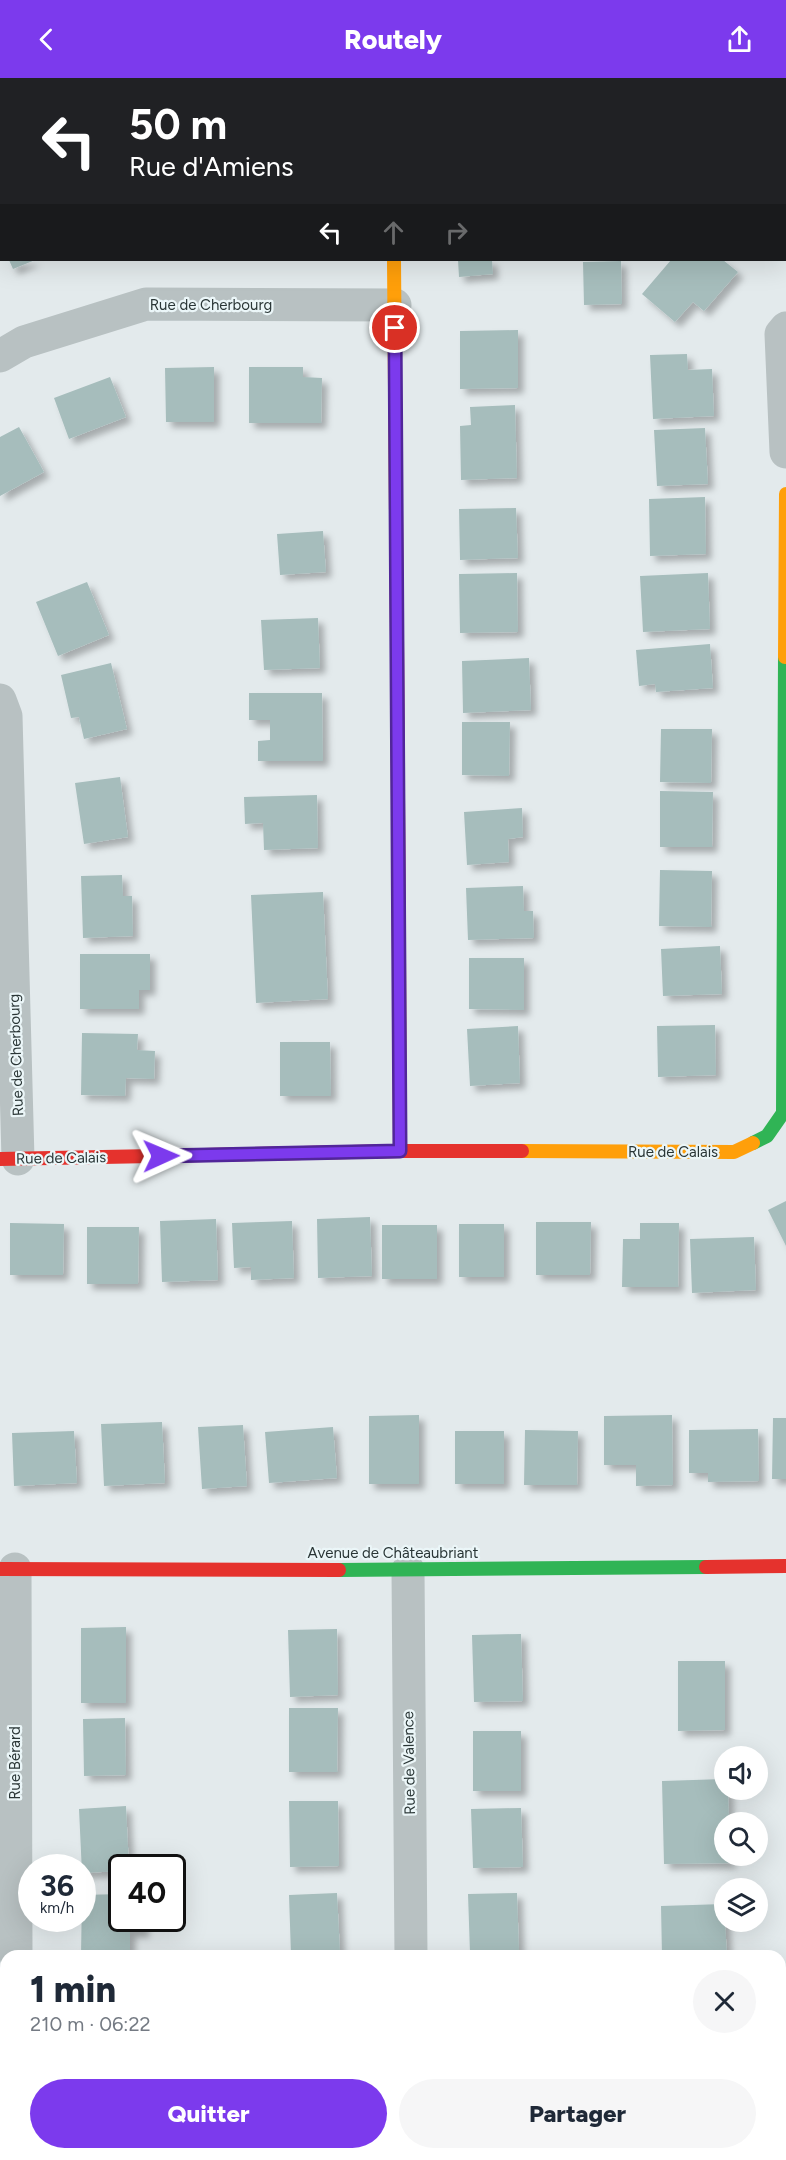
<!DOCTYPE html>
<html lang="fr">
<meta charset="utf-8">
<style>
:root{--surface:#fff;--page:#f6f6f7;--text:#1f2937;--muted:#747a83;--accent:#7c3aed}
body{margin:0;font-family:Figtree,sans-serif;background:var(--page);color:var(--text);height:100vh;display:flex;flex-direction:column;font-size:22px;white-space:nowrap}
*{box-sizing:border-box;margin:0}
p{font-size:20px;color:var(--muted)}
.icon{flex:none;width:33px;height:33px;fill:none;stroke:currentColor;stroke-width:2;stroke-linecap:round;stroke-linejoin:round}
.map{position:relative;flex:1;overflow:hidden}
.panel{position:absolute;left:0px;top:1872px;width:786px;height:210px;display:flex;flex-direction:column;background:var(--surface);border-radius:18px 18px 0 0;box-shadow:0 6px 24px #0002}
.panel>*{flex:none}
.hud{position:absolute;left:0px;top:0px;width:786px;height:183px;box-shadow:0 6px 24px #0002;background:#202124;color:#fff;overflow:hidden}
.controls{position:absolute;left:714px;top:1668px;display:grid;gap:12px}
.controls a{display:grid;place-items:center;width:54px;height:54px;border-radius:50%;background:var(--surface);box-shadow:0 6px 24px #0002;font-size:30px}
.speed{position:absolute;left:18px;top:1776px;display:flex;gap:12px;font-size:30px;font-weight:700;text-align:center}
.speed>*{display:grid;place-content:center;width:78px;height:78px;border-radius:50%;background:var(--surface);box-shadow:0 6px 24px #0002;line-height:1}
.speed small{font-size:15px;font-weight:400}
.speed .limit{border:3px solid #111;border-radius:9px;background:#fff;color:#111}
.pin{position:absolute;display:grid;place-items:center;width:51px;height:51px;color:#fff;margin:-26px;border:3px solid #fff;border-radius:50%;box-shadow:0 2px 6px #0007}
.me{position:absolute;width:66px;margin:-33px;rotate:89deg;stroke-linejoin:round;filter:drop-shadow(0 0 4px #0008)}
.turn{display:flex;align-items:center;gap:21px;height:126px;padding:0 30px;font-size:27px}
.turn .icon{width:78px;height:78px;stroke-width:2.5}
.turn b{display:block;font-size:42px;line-height:51px}
.lanes{display:flex;align-items:center;height:57px;padding:0 30px;background:#0003;justify-content:center;gap:30px;direction:ltr}
.lanes .off{opacity:.35}
.round{display:grid;place-items:center;flex:none;width:63px;height:63px;border-radius:32px;background:var(--page)}
.overview{display:flex;align-items:center;justify-content:space-between;height:102px;padding:0 30px}
h1{font-size:36px;font-weight:800;line-height:45px}
.action{display:flex;gap:12px;margin-top:auto;padding:12px 30px}
.action a{flex:1;height:69px;border-radius:36px;background:var(--accent);color:#fff;font-size:24px;font-weight:800;line-height:69px;text-align:center}
.action a+a{background:var(--page);color:var(--text)}
header{display:flex;justify-content:space-between;align-items:center;height:78px;padding:0 30px;background:var(--accent);color:#fff;font-size:27px;font-weight:800}
.map>svg:first-child{display:block}
.building{fill:#a6bdbc;filter:url(#shadow)}
.lines{fill:none;stroke-linecap:round;stroke-linejoin:round}
.street{stroke:#b8c1c2;stroke-width:33}
.fast{stroke:#30b455;stroke-width:14}
.slow{stroke:#ff9f0a;stroke-width:14}
.jam{stroke:#e5322d;stroke-width:14}
.route-casing{stroke:#51269a;stroke-width:15}
.route{stroke:#7c3aed;stroke-width:10}
.labels{text-anchor:middle;dominant-baseline:central;stroke-width:4.5;stroke-linejoin:round;paint-order:stroke}
.street-label{font-size:15px;fill:#2a3636;stroke:#ebf6f8}
</style>
<header><svg class="icon" aria-label="back" viewBox="0 0 24 24"><path d="M15 5l-7 7 7 7"/></svg>Routely<svg class="icon" aria-label="share" viewBox="0 0 24 24"><path d="M12 15V3M7 8l5-5 5 5M5 13v7h14v-7"/></svg></header>
<div class="map">
<svg width="786" height="2082" viewBox="0 0 786 2082">
<defs>
<filter id="shadow"><feDropShadow dx="5.5" dy="5.5" stdDeviation="3" flood-color="#0004"/></filter>
</defs>
<rect width="100%" height="100%" fill="#e3eaec"/>
<path class="building" d="M9,182H35L13,191Z
M458,182H492L493,196L459,199Z
M671,182H723L738,194L704,233L693,224L675,244L642,216Z
M621,183L622,226L584,227L583,184Z
M518,252V310L460,311V253Z
M687,276L688,292L712,291L714,338L653,341L650,277Z
M214,289V344H166L165,290Z
M249,289H303V299L322,300L321,345H249Z
M110,299L126,339L69,361L54,320Z
M515,327L517,400L461,402L460,348L471,347L470,329Z
M19,349L44,394L0,418V359Z
M705,350L708,406L657,408L654,352Z
M705,419L706,476L650,478L649,421Z
M516,430L518,480L460,482L459,431Z
M323,453L326,494L280,497L277,456Z
M517,495L518,554L460,555L459,496Z
M708,495L710,551L643,554L640,498Z
M87,504L109,557L58,578L36,524Z
M318,540L320,590L264,592L261,542Z
M710,566L713,610L656,614L655,606L639,608L636,572Z
M529,580L531,632L463,635L462,583Z
M111,585L127,651L84,661L79,639L71,640L61,597Z
M249,615H322L323,683H258V663L270,662V642H249Z
M462,644H510L509,698L462,697Z
M661,651H712L711,705L660,704Z
M120,699L128,759L84,766L75,705Z
M660,713L713,714L712,769H660Z
M317,717L318,770L264,772L263,745L245,746L244,719Z
M522,730L523,759L508,761L509,784L467,787L464,734Z
M660,792L712,793L711,849L659,848Z
M122,797L123,818H132L133,858L83,860L81,798Z
M523,808L524,833H533L534,860L468,862L466,810Z
M323,814L328,921L256,925L251,817Z
M720,868L722,916L663,918L661,871Z
M80,876H150V912H139V931H80Z
M469,880H524V932L469,931Z
M715,947L716,997L658,999L657,948Z
M518,948L520,1005L470,1008L467,951Z
M82,955L138,956L137,972L155,973L154,1001L126,1000L125,1018L81,1017Z
M280,964H330L331,1018H280Z
M786,1123V1168L768,1132Z
M370,1139L372,1198L318,1200L317,1141Z
M216,1141L218,1202L162,1204L160,1143Z
M292,1143L294,1200L251,1202V1189L234,1190L232,1145Z
M536,1144H591L590,1197H536Z
M10,1145L64,1146L63,1197H10Z
M640,1145H679L678,1209H622L623,1161H640Z
M459,1146H504V1199H459Z
M382,1147H437V1201H382Z
M87,1149H139L138,1206H87Z
M754,1159L756,1212L692,1215L690,1161Z
M419,1337V1406H369V1338Z
M672,1337L673,1407L636,1408V1387H604V1338Z
M773,1340H786V1401H772Z
M162,1344L165,1405L104,1408L101,1346Z
M243,1347L247,1408L202,1411L198,1349Z
M333,1349L337,1400L269,1405L265,1354Z
M758,1351L759,1403L708,1404V1395H689V1352Z
M525,1352L578,1353L577,1407H524Z
M74,1353L77,1405L14,1408L12,1355Z
M455,1353H504V1406H455Z
M126,1549V1625H81V1550Z
M337,1551L338,1617L290,1619L288,1552Z
M521,1556L523,1623L474,1624L472,1557Z
M678,1583H725V1652L678,1653Z
M289,1630H338L337,1694H289Z
M125,1640L126,1697L84,1698L83,1641Z
M473,1653H521V1713H473Z
M724,1701V1712H728L729,1744H724V1778H730L731,1785L664,1786L662,1703Z
M289,1723H338L339,1788L290,1789Z
M126,1728L129,1790H122V1793L82,1795L79,1731Z
M521,1730L523,1789L473,1790L471,1731Z
M337,1815L340,1875L291,1877L289,1817Z
M517,1815L519,1873L470,1875L468,1816Z
M122,1816V1840H143L144,1854H130V1878H81L82,1817Z
M724,1826L727,1878H662L661,1828Z
M678,2076H701L702,2082H678Z"/>
<g class="lines">
<path class="street" d="M390,0V2
M786,250L781,256L786,374
M0,278L24,264L146,226L395,227
M0,622L6,638L18,1081
M15,1491L16,1878
M408,1492L411,1878
M18,2076V2082
M413,2076V2082"/>
<path class="fast" d="M753,1065L767,1058L783,1035L785,579
M339,1492L706,1489"/>
<path class="slow" d="M394,182L397,560
M785,579L786,416
M399,880L400,1073
M522,1073L734,1074L753,1065"/>
<path class="jam" d="M397,560L399,880
M0,1081L400,1073H522
M706,1489L786,1488
M0,1491L339,1492"/>
</g>
<g class="lines">
<defs>
<path id="route" d="M161,1078L400,1073L395,250"/>
</defs>
<use href="#route" class="route-casing"/>
<use href="#route" class="route"/>
</g>
<g class="labels">
<g class="street-label">
<text x="211" y="227">Rue de Cherbourg</text>
<text transform="translate(16 977) rotate(-92)">Rue de Cherbourg</text>
<text x="673" y="1074">Rue de Calais</text>
<text transform="translate(61 1080) rotate(-1)">Rue de Calais</text>
<text x="393" y="1475">Avenue de Châteaubriant</text>
<text transform="translate(15 1685) rotate(-90)">Rue Bérard</text>
<text transform="translate(409 1685) rotate(-91)">Rue de Valence</text>
</g>
</g>
</svg>
<div class="controls">
<a><svg class="icon" aria-label="sound" viewBox="0 0 24 24"><path d="M4 9h4l5-4v14l-5-4H4zM17 9q2 3 0 6"/></svg></a>
<a><svg class="icon" aria-label="search" viewBox="0 0 24 24"><circle cx="10" cy="10" r="6"/><path d="M15 15l6 6"/></svg></a>
<a><svg class="icon" aria-label="layers" viewBox="0 0 24 24"><path d="M12 4l9 5-9 5-9-5zM3 14l9 5 9-5"/></svg></a>
</div>
<div class="speed"><div>36<small>km/h</small></div><div class="limit">40</div></div>
<div class="pin" style="left:395px;top:250px;background:#d93025"><svg class="icon" aria-label="arrive" viewBox="0 0 24 24"><path d="M6 21V4h12l-3 4 3 4H6"/></svg></div>
<svg class="me" style="left:161px;top:1078px" viewBox="-20 -20 40 40"><path d="M0-17L14 15 0 8-14 15z" fill="#7c3aed" stroke="#fff" stroke-width="4"/></svg>
<div class="hud">
<div class="turn"><svg class="icon" aria-label="left" viewBox="0 0 24 24"><path d="M17 20v-9H6M10 6l-5 5 5 5"/></svg><div><b>50 m</b>Rue d'Amiens</div></div>
<div class="lanes"><svg class="icon" aria-label="left" viewBox="0 0 24 24"><path d="M17 20v-9H6M10 6l-5 5 5 5"/></svg><svg class="icon off" aria-label="ahead" viewBox="0 0 24 24"><path d="M12 20V5M6 11l6-6 6 6"/></svg><svg class="icon off" aria-label="right" viewBox="0 0 24 24"><path d="M7 20v-9h11M14 6l5 5-5 5"/></svg></div>
</div>
<section class="panel">
<div class="overview"><div><h1>1 min</h1><p>210 m · 06:22</p></div><a class="round"><svg class="icon" aria-label="close" viewBox="0 0 24 24"><path d="M6 6l12 12M18 6L6 18"/></svg></a></div>
<div class="action"><a>Quitter</a><a>Partager</a></div>
</section>
</div>
